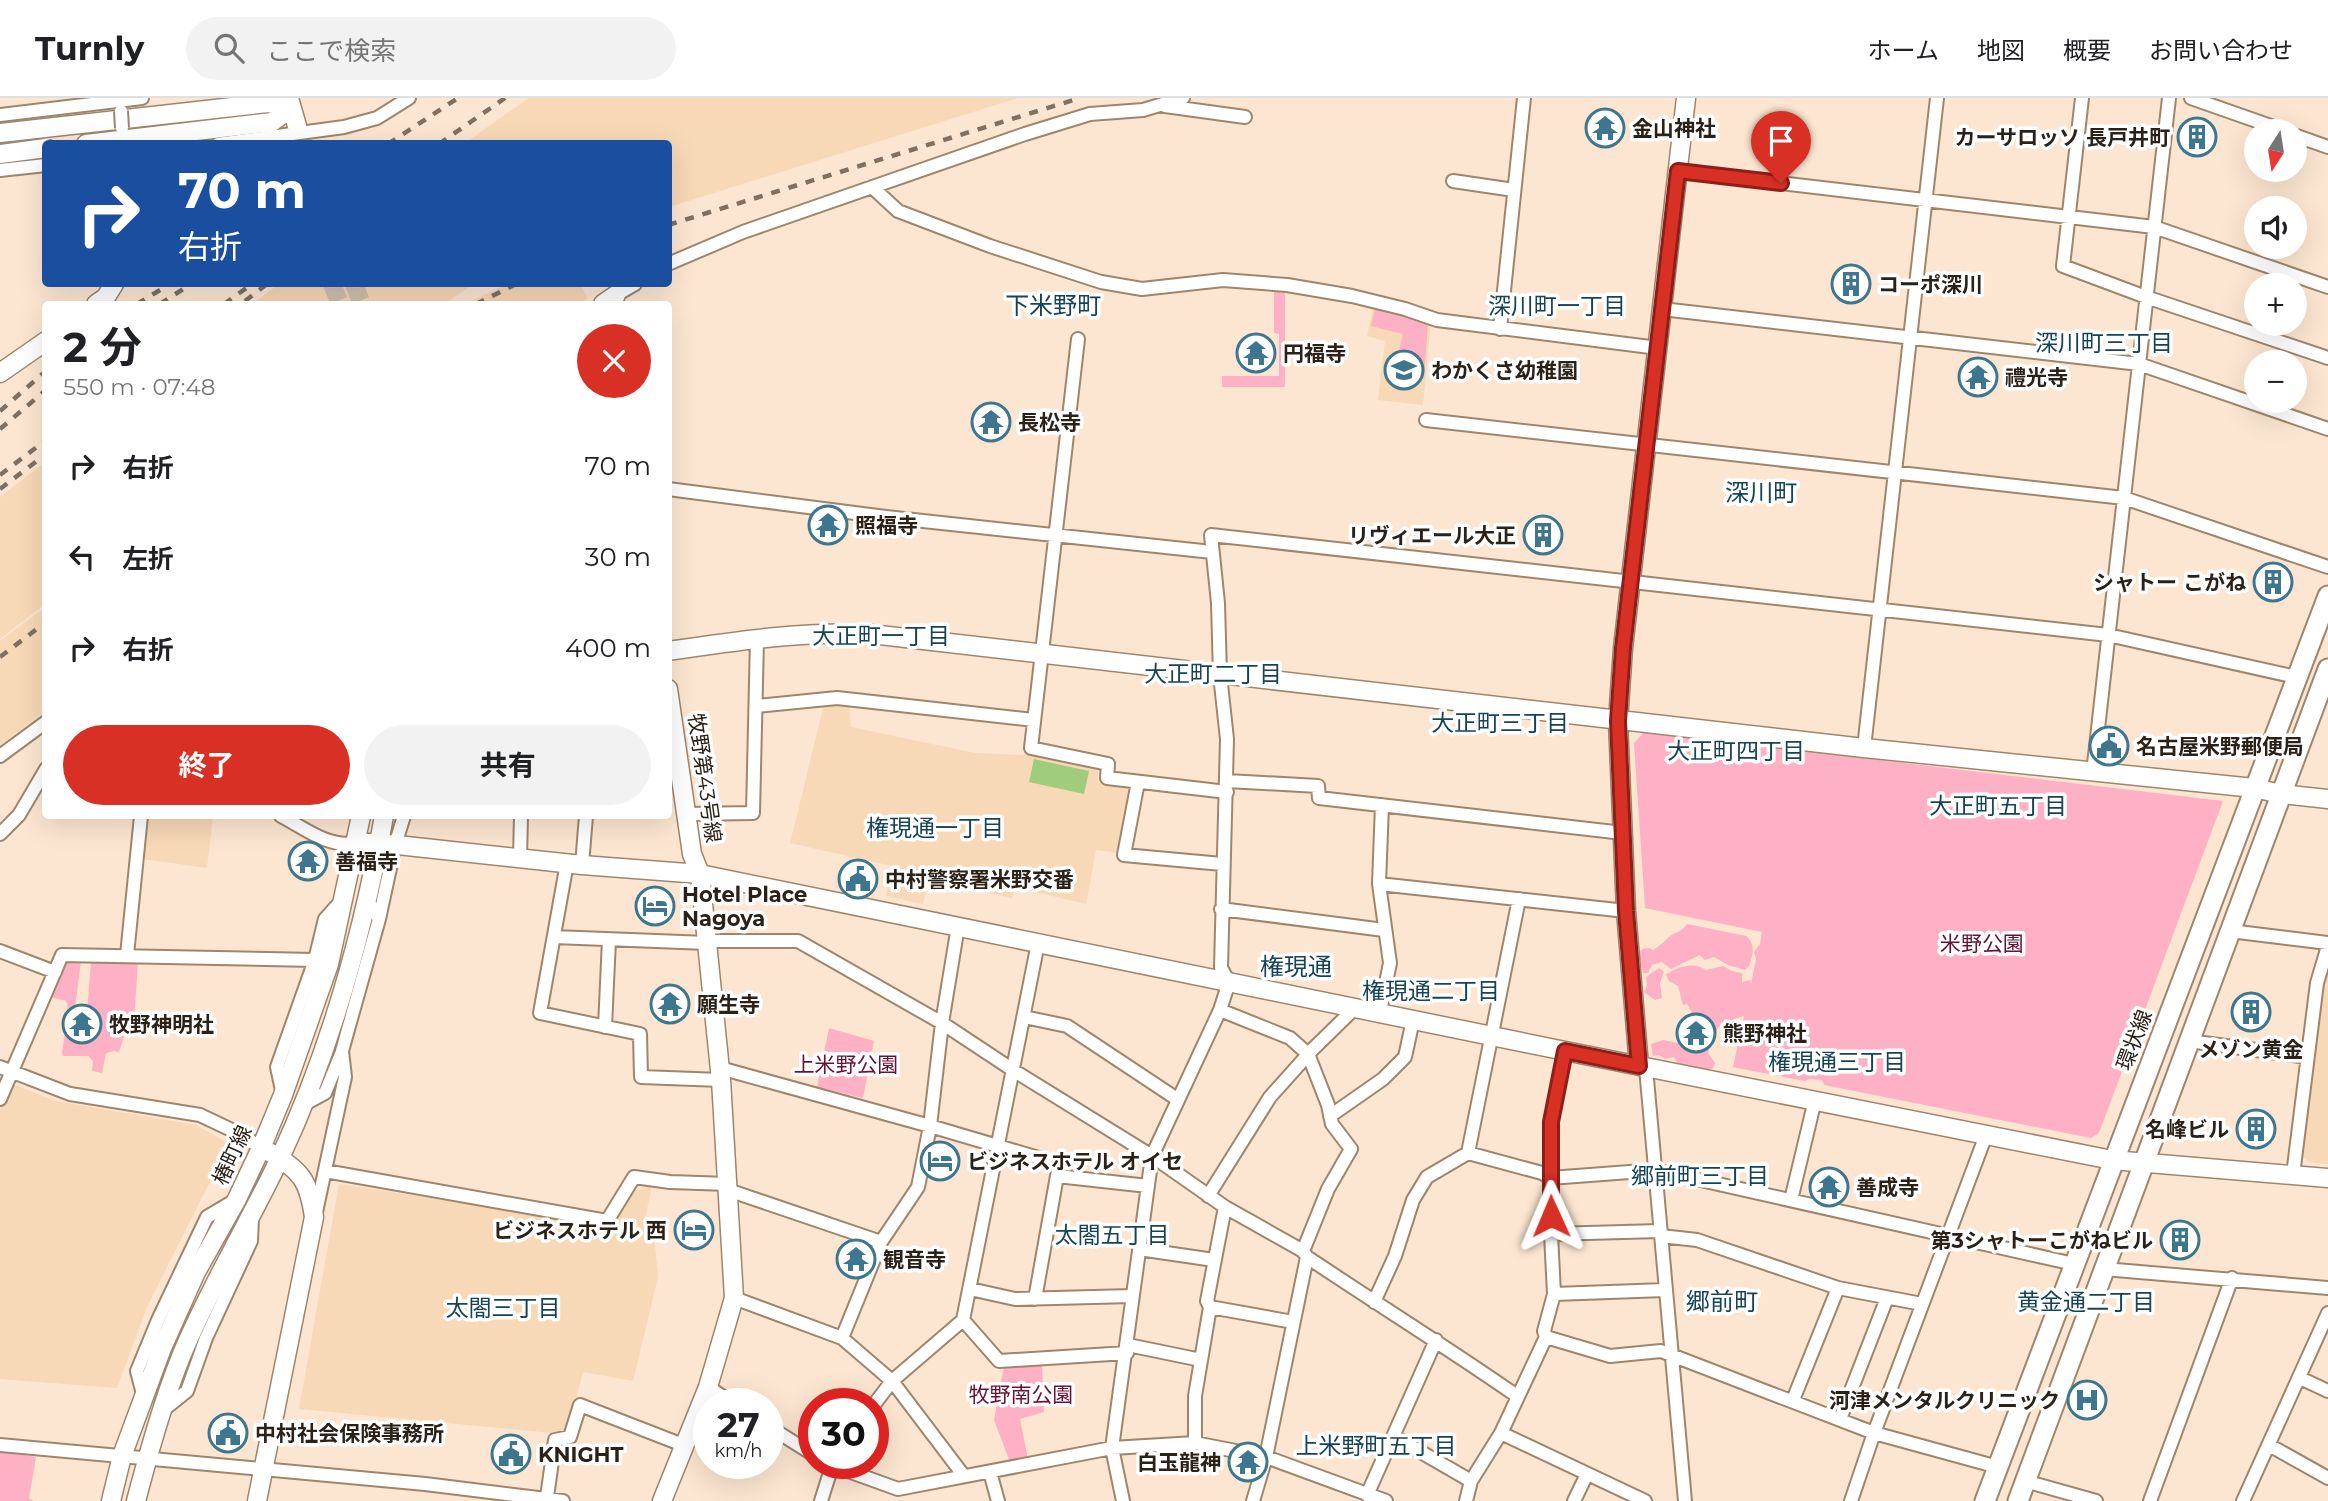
<!DOCTYPE html>
<html lang="ja">
<meta charset="utf-8">
<style>
:root{--surface:#fff;--page:#f2f2f2;--text:#202124;--muted:#757577;--line:#e0e0e0;--accent:#d93025}
body{margin:0;font-family:Montserrat,"Noto Sans JP",sans-serif;background:var(--page);color:var(--text);height:100vh;display:flex;flex-direction:column;font-size:26px;white-space:nowrap}
*{box-sizing:border-box;margin:0}
p{font-size:23px;color:var(--muted)}
.icon{flex:none;width:38px;height:38px;fill:none;stroke:currentColor;stroke-width:2;stroke-linecap:round;stroke-linejoin:round}
.map{position:relative;flex:1;overflow:hidden}
.side{position:absolute;left:42px;top:203px;width:630px;height:518px;display:flex;flex-direction:column;background:var(--surface);border-radius:7px;box-shadow:0 7px 28px #0002}
.side>*{flex:none}
.banner{position:absolute;left:42px;top:42px;width:630px;height:147px;border-radius:7px;box-shadow:0 7px 28px #0002;background:#1a4fa0;color:#fff;overflow:hidden}
.needle{width:46px;rotate:192deg}
.controls{position:absolute;left:2244px;top:21px;display:grid;gap:14px}
.controls a{display:grid;place-items:center;width:63px;height:63px;border-radius:50%;background:var(--surface);box-shadow:0 7px 28px #0002;font-size:35px}
.speed{position:absolute;left:693px;top:1290px;display:flex;gap:14px;font-size:35px;font-weight:700;text-align:center}
.speed>*{display:grid;place-content:center;width:91px;height:91px;border-radius:50%;background:var(--surface);box-shadow:0 7px 28px #0002;line-height:1}
.speed small{font-size:18px;font-weight:400}
.speed .limit{border:10px solid #d22;background:#fff;color:#111}
.pin{position:absolute;display:grid;place-items:center;width:60px;height:60px;color:#fff;margin:-72px -30px;border-radius:50% 50% 50% 0;rotate:-45deg;box-shadow:0 0 7px #0007}
.pin .icon{rotate:45deg}
.me{position:absolute;width:77px;margin:-38px;rotate:359deg;stroke-linejoin:round;filter:drop-shadow(0 0 5px #0008)}
.turn{display:flex;align-items:center;gap:24px;height:147px;padding:0 21px;font-size:32px}
.turn .icon{width:91px;height:91px;stroke-width:2.5}
.turn b{display:block;font-size:49px;line-height:60px}
.round{display:grid;place-items:center;flex:none;width:74px;height:74px;border-radius:37px;background:var(--page)}
.overview{display:flex;align-items:center;justify-content:space-between;height:119px;padding:0 21px}
h1{font-size:42px;font-weight:700;line-height:52px}
.button{display:flex;gap:14px;margin-top:auto;padding:14px 21px}
.button a{flex:1;height:80px;border-radius:42px;background:var(--accent);color:#fff;font-size:28px;font-weight:700;line-height:80px;text-align:center}
.button a+a{background:var(--page);color:var(--text)}
ul{padding:0;list-style:none}
li{display:flex;align-items:center;gap:21px;height:91px;padding:0 21px}
li div{flex:1}
li b{display:block;font-size:26px}
li em{font-style:normal}
header{display:flex;align-items:center;gap:42px;box-sizing:border-box;height:98px;padding:0 35px;background:var(--surface);border-bottom:2px solid var(--line)}
header strong{font-size:33px}
nav{display:flex;gap:38px;margin-inline-start:auto;font-size:24px}
.search{width:490px;height:63px;background:var(--page);display:flex;align-items:center;gap:18px;box-sizing:border-box;padding:0 24px;border-radius:38px;color:var(--muted);font-size:26px}
.map>svg:first-child{display:block}
.built{fill:#f7d8b7}
.green{fill:#feb1c4}
.water{fill:#9fcd7b}
.lines{fill:none;stroke-linecap:round;stroke-linejoin:round}
.secondary-tunnel{stroke:#d2bfac;stroke-width:18;stroke-dasharray:18 9;stroke-linecap:butt}
.street-casing{stroke:#9e866d;stroke-width:16}
.secondary-casing{stroke:#9e866d;stroke-width:21}
.primary-casing{stroke:#9e866d;stroke-width:23}
.street{stroke:#fff;stroke-width:12}
.secondary{stroke:#fff;stroke-width:18}
.primary{stroke:#fff;stroke-width:19}
.rail{stroke:#7f7062;stroke-width:4.5;stroke-dasharray:9 9;stroke-linecap:butt}
.street-bridge-casing{stroke:#9e866d;stroke-width:16;stroke-linecap:butt}
.street-bridge{stroke:#fff;stroke-width:12}
.route-casing{stroke:#8d1f18;stroke-width:18}
.route{stroke:#d93025;stroke-width:12}
.labels{text-anchor:middle;dominant-baseline:central;stroke-width:7;stroke-linejoin:round;paint-order:stroke}
.poi-label{font-size:21px;font-weight:bold;fill:#2b2117;stroke:#fff;text-anchor:start}
.street-label{font-size:21px;fill:#2b2117;stroke:#fff}
.park-label{font-size:21px;fill:#671233;stroke:#fff}
.neighbourhood-label{font-size:23px;fill:#154458;stroke:#fff}
.quarter-label{font-size:24px;fill:#154458;stroke:#fff}
</style>
<header>
<strong>Turnly</strong>
<div class="search"><svg class="icon" aria-label="search" viewBox="0 0 24 24"><circle cx="10" cy="10" r="6"/><path d="M15 15l6 6"/></svg>ここで検索</div>
<nav><a>ホーム</a><a>地図</a><a>概要</a><a>お問い合わせ</a></nav>
</header>
<div class="map">
<svg width="2328" height="1403" viewBox="0 0 2328 1403">
<rect width="100%" height="100%" fill="#fce6d1"/>
<path class="built" d="M529,0H1018L669,109L668,46L465,45Z
M279,186H473L445,206H252Z
M508,186H580L588,200L578,206H465Z
M1374,206L1431,223L1423,307L1378,302L1385,243L1367,238Z
M45,364V506L0,541V399Z
M45,509V613L0,647V543Z
M824,607L849,608L851,629L975,655L1025,657L1026,654L1096,669L1099,671L1097,685L1130,689L1118,755L1096,752L1086,806L1015,789L1012,800L929,780L923,806L886,798L892,768L790,745Z
M147,718H213L207,770L143,761Z
M2328,873V1066L2309,1064L2302,1058L2321,902Z
M13,986L55,1003L196,1027L229,1046L147,1209L117,1290L0,1281V1012Z
M339,1086L609,1128L632,1094L652,1087L644,1126L656,1129L654,1137L658,1179L633,1283L583,1274L568,1332L552,1335L299,1311Z"/>
<path class="green" d="M1274,194H1285V289H1222V278H1279V236L1274,235Z
M1375,210L1428,225L1424,280L1394,275L1403,236L1371,228Z
M1644,634L2223,703L2099,1035L2091,1040L1824,987L1822,982L1810,981L1805,983L1733,969L1744,918L1734,921V930L1729,932L1719,928L1715,935H1705L1691,920L1692,915L1687,906L1683,907L1678,888L1669,883L1666,876C1679,869 1693,863 1706,872L1723,868L1732,873L1742,875V884L1750,882L1751,886L1756,861L1754,854L1760,846L1762,834L1645,810L1634,645Z
M1687,826L1746,838C1756,846 1753,857 1749,868L1745,872L1728,867L1714,859L1705,862L1700,857L1671,871L1662,864L1652,867L1648,875H1643L1638,855C1642,850 1648,849 1653,852C1659,848 1663,845 1668,840C1675,833 1680,836 1687,826Z
M69,862L81,863L72,934L88,938L91,935L93,919L87,914L91,863H138L134,926L131,932L125,936L119,954L114,953L106,955L102,975L92,973L93,963L88,958H63L62,955L66,928L61,925C66,918 70,911 66,903L51,899C51,888 59,868 69,862Z
M1659,870L1664,874L1660,885L1662,900L1655,902L1644,894L1647,888L1646,879Z
M829,930L874,943L863,1000L817,989Z
M1687,939L1694,941L1708,940L1710,948L1708,955L1715,965L1713,970C1704,975 1703,971 1695,969C1691,968 1684,969 1680,969L1674,959L1665,961L1659,957L1653,958L1651,946L1663,942L1677,945Z
M1042,1267L1044,1314L1020,1321L1028,1361L1010,1364L994,1322L1004,1269Z
M0,1353L36,1359L29,1401L34,1403H0Z"/>
<path class="water" d="M1034,661L1089,673L1084,696L1029,684Z"/>
<g class="lines">
<path class="secondary-tunnel" d="M297,28L304,46
M332,186L340,206
M354,186L362,206"/>
<defs>
<path id="street" d="M2082,0L2063,168L2146,199L2328,260
M2191,0L2285,33
M1165,8L1245,19
M0,17L142,0
M2294,37L2328,49
M218,46L344,29L377,20L409,0
M0,72L46,67
M1678,73L2154,129L2328,189
M1453,83L1514,92
M872,89L898,113L990,148L1101,184L1142,191L1223,182L1287,187L1352,198L1405,211L1437,222L1658,250
M668,166L743,134L1025,36L1090,16L1143,12L1183,0
M616,197L635,186
M1662,211L2139,266L2328,331
M1500,231L1524,0
M1078,241L1031,650L1108,666L1107,680L1227,694
M1426,322L2124,400L2328,469
M668,391L886,419L1212,454
M757,608L837,600L1034,622
M1864,650L1937,0
M0,658L46,624
M2093,675L2169,0
M1227,683L1318,688L1319,700L1623,735
M1138,684L1124,757L1222,766
M687,716L753,715L757,541
M281,718C304,730 328,750 356,745L355,740
M0,736L19,717L46,671
M520,760L521,718
M567,765L540,915L640,936L641,979L721,982
M582,767L586,718
M1379,786L1626,813
M1519,801L1468,1055L1542,1075L1550,1080L1656,1072L2074,1166
M1221,811L1384,832
M379,821L395,747L404,718
M2230,833L2328,845
M554,839L707,845
M706,843H798L942,925L1013,972L1152,1058L1225,1109L1303,1153L1307,1159C1377,1206 1448,1250 1517,1298
M0,853L55,874
M127,857L141,718
M1220,912L1290,940L1308,956L1328,1007L1332,1026L1351,1051L1328,1091L1303,1153
M1380,914L1390,865L1379,786L1382,707
M1024,919L1067,928L1177,1001
M605,929L609,842
M2189,943L2307,959
M0,969L70,996L200,1017L242,1037L261,1050
M720,970L930,1028L1059,1066L1057,1078L1148,1088
M1646,970L1685,1403
M283,997L277,969L315,862L325,821L342,802
M0,1001L62,857L315,862
M301,1008L325,995L341,956
M1330,1018L1383,981L1405,959L1413,922
M325,1073L607,1123L634,1079L670,1084L728,1086
M2293,1077L2317,885L2328,848
M728,1092L881,1144
M1208,1098L1270,999L1313,951L1356,909
M1791,1102L1815,1002
M316,1114L345,979L342,953L379,821L366,800
M1551,1136L1660,1133
M1661,1138L1697,1142L1838,1190L1922,1206
M1139,1151L1214,1162
M2104,1171L2328,1190
M970,1191L1015,1201L1132,1198
M1554,1196L1665,1192
M734,1200L842,1240L892,1283L964,1378
M1035,1201L1057,1078
M1374,1204L1395,1158L1413,1102L1427,1079L1468,1055
M1210,1209L1293,1224
M963,1222L999,1263L1127,1255
M1546,1239L1610,1258L1661,1253L1874,1335L1998,1369
M842,1240L881,1144L918,1089L930,1028L942,925L958,828
M1128,1247L1201,1262
M2300,1280L2328,1293
M708,1289L734,1306
M143,1296L137,1273L158,1222L207,1119L234,1103
M1793,1302L1838,1190
M873,1308L892,1283L963,1222L1038,845
M162,1313L187,1293L206,1240L251,1143L252,1119
M1840,1321L1887,1200
M768,1328L814,1357
M1501,1335L1645,1403
M1395,1339L1471,1383
M1195,1345V1298L1210,1209L1207,1203L1225,1109
M0,1347L425,1386L563,1403
M2269,1347L2328,1380
M826,1365L898,1391L1112,1350L1195,1345L1266,1359L1386,1403
M990,1374L998,1403
M2025,1383L2096,1403
M547,1399L555,1342L570,1339L580,1307L683,1347
M821,1403L833,1365
M1123,1403L1112,1350L1152,1058L1220,912L1229,884L1221,870L1227,641L1220,577L1218,505L1211,437L2108,537L2296,579
M1253,1403L1266,1359L1307,1159
M1372,1403L1367,1397L1436,1242
M1466,1403L1471,1383L1501,1335L1546,1239L1544,1233L1554,1196L1551,1136V1024L1565,953
M1574,1403L1587,1376
M1851,1403L1874,1335L1986,1037
M2150,1403L2232,1180
M2243,1403L2328,1215"/>
<path id="secondary" d="M289,0L297,28
M0,35L268,5L291,10
M86,46L272,24L291,10
M0,56L46,50
M96,206L106,199L114,186
M603,206L616,197
M0,275L46,243
M668,553C736,543 803,533 871,536L1864,650L2254,690L2281,696L2328,701
M356,745H379L582,767L700,776L1565,953L2112,1062L2328,1080
M1639,968L1626,813L1618,623L1623,550L1686,0
M111,1403L122,1358L162,1250L196,1174L237,1101L261,1050L283,997L329,866L361,718
M136,1403C149,1354 163,1303 182,1256C210,1189 248,1127 279,1062C330,954 363,835 384,718
M257,1403L314,1119C309,1084 302,1073 271,1055
M662,1403L708,1289L734,1200L721,982L700,776L692,756L668,591"/>
<path id="primary" d="M1985,1403L2328,498
M2018,1403L2328,571"/>
</defs>
<use href="#street" class="street-casing"/>
<use href="#secondary" class="secondary-casing"/>
<use href="#primary" class="primary-casing"/>
<use href="#street" class="street"/>
<use href="#secondary" class="secondary"/>
<use href="#primary" class="primary"/>
<path class="rail" d="M388,46L458,0
M439,46L505,0
M668,127L1080,0
M245,203L267,186
M137,206L170,186
M160,206L191,186
M224,206L252,186
M476,206L516,186
M0,313L46,273
M0,331L46,292
M0,377L46,342
M0,391L46,356
M0,559L46,524"/>
<defs>
<path id="street-bridge" d="M121,13L122,30"/>
</defs>
<use href="#street-bridge" class="street-bridge-casing"/>
<use href="#street-bridge" class="street-bridge"/>
</g>
<g class="lines">
<defs>
<path id="route" d="M1551,1118V1024L1565,953L1639,968L1626,813L1618,623L1623,550L1678,73L1781,85"/>
</defs>
<use href="#route" class="route-casing"/>
<use href="#route" class="route"/>
</g>
<defs>
<symbol id="temple-ring" viewBox="-11 -11 22 22"><circle r="9.5" fill="#fff" stroke="#3e7690" stroke-width="1.5"/><path d="M0-6L5-2H3V0L6.5 2.5H4V6H1.5V3h-3V6H-4V2.5H-6.5L-3 0V-2H-5Z" fill="#3e7690"/></symbol>
<symbol id="building-ring" viewBox="-11 -11 22 22"><circle r="9.5" fill="#fff" stroke="#3e7690" stroke-width="1.5"/><path d="M-4-6H4V6H1V3H-1V6H-4ZM-2.5-4.3h1.7v1.8h-1.7ZM.8-4.3h1.7v1.8H.8ZM-2.5-1h1.7V.8h-1.7ZM.8-1h1.7V.8H.8Z" fill="#3e7690"/></symbol>
<symbol id="school-ring" viewBox="-11 -11 22 22"><circle r="9.5" fill="#fff" stroke="#3e7690" stroke-width="1.5"/><path d="M0-5L7-2L0 1L-7-2ZM-4 1L0 2.5L4 1V4Q0 6-4 4Z" fill="#3e7690"/></symbol>
<symbol id="civic-ring" viewBox="-11 -11 22 22"><circle r="9.5" fill="#fff" stroke="#3e7690" stroke-width="1.5"/><path d="M-.6-6.5H3V-4.5H.6V-3L4-1V1h2V6H-6V1h2V-1L-.6-3ZM-1.2 2.5V6h2.4V2.5Z" fill="#3e7690"/></symbol>
<symbol id="hotel-ring" viewBox="-11 -11 22 22"><circle r="9.5" fill="#fff" stroke="#3e7690" stroke-width="1.5"/><path d="M-6-4.5h1.5V1H6V5H4.5V3h-9V5H-6ZM-4 0a1.8 1.8 0 1 1 3.6 0ZM.5 0V-2.5h3Q6-2.5 6 0Z" fill="#3e7690"/></symbol>
<symbol id="hospital-ring" viewBox="-11 -11 22 22"><circle r="9.5" fill="#fff" stroke="#3e7690" stroke-width="1.5"/><path d="M-5-5h3v3.5h4V-5h3V5h-3V1.5h-4V5h-3Z" fill="#3e7690"/></symbol>
</defs>
<g fill-rule="evenodd">
<use href="#temple-ring" x="1583" y="8" width="44" height="44"/>
<use href="#building-ring" x="2175" y="17" width="44" height="44"/>
<use href="#building-ring" x="1829" y="164" width="44" height="44"/>
<use href="#temple-ring" x="1234" y="233" width="44" height="44"/>
<use href="#school-ring" x="1382" y="250" width="44" height="44"/>
<use href="#temple-ring" x="1956" y="257" width="44" height="44"/>
<use href="#temple-ring" x="969" y="302" width="44" height="44"/>
<use href="#temple-ring" x="806" y="405" width="44" height="44"/>
<use href="#building-ring" x="1521" y="415" width="44" height="44"/>
<use href="#building-ring" x="2251" y="462" width="44" height="44"/>
<use href="#civic-ring" x="2087" y="626" width="44" height="44"/>
<use href="#temple-ring" x="286" y="741" width="44" height="44"/>
<use href="#civic-ring" x="836" y="759" width="44" height="44"/>
<use href="#hotel-ring" x="633" y="786" width="44" height="44"/>
<use href="#temple-ring" x="648" y="884" width="44" height="44"/>
<use href="#building-ring" x="2229" y="892" width="44" height="44"/>
<use href="#temple-ring" x="60" y="904" width="44" height="44"/>
<use href="#temple-ring" x="1674" y="913" width="44" height="44"/>
<use href="#building-ring" x="2234" y="1009" width="44" height="44"/>
<use href="#hotel-ring" x="918" y="1041" width="44" height="44"/>
<use href="#temple-ring" x="1807" y="1067" width="44" height="44"/>
<use href="#hotel-ring" x="672" y="1110" width="44" height="44"/>
<use href="#building-ring" x="2158" y="1120" width="44" height="44"/>
<use href="#temple-ring" x="834" y="1139" width="44" height="44"/>
<use href="#hospital-ring" x="2065" y="1280" width="44" height="44"/>
<use href="#civic-ring" x="206" y="1313" width="44" height="44"/>
<use href="#civic-ring" x="489" y="1334" width="44" height="44"/>
<use href="#temple-ring" x="1226" y="1342" width="44" height="44"/>
</g>
<g class="labels">
<g class="poi-label">
<text x="1632" y="30">金山神社</text>
<text x="2170" y="39" text-anchor="end">カーサロッソ 長戸井町</text>
<text x="1878" y="186">コーポ深川</text>
<text x="1283" y="255">円福寺</text>
<text x="1431" y="272">わかくさ幼稚園</text>
<text x="2005" y="279">禮光寺</text>
<text x="1018" y="324">長松寺</text>
<text x="855" y="427">照福寺</text>
<text x="1516" y="437" text-anchor="end">リヴィエール大正</text>
<text x="2246" y="484" text-anchor="end">シャトー こがね</text>
<text x="2136" y="648">名古屋米野郵便局</text>
<text x="335" y="763">善福寺</text>
<text x="885" y="781">中村警察署米野交番</text>
<text x="682" y="796">Hotel Place<tspan x="682" dy="24">Nagoya</tspan></text>
<text x="697" y="906">願生寺</text>
<text x="109" y="926">牧野神明社</text>
<text x="1723" y="935">熊野神社</text>
<text x="2251" y="951" text-anchor="middle">メゾン黄金</text>
<text x="2229" y="1031" text-anchor="end">名峰ビル</text>
<text x="967" y="1063">ビジネスホテル オイセ</text>
<text x="1856" y="1089">善成寺</text>
<text x="667" y="1132" text-anchor="end">ビジネスホテル 西</text>
<text x="2153" y="1142" text-anchor="end">第3シャトーこがねビル</text>
<text x="883" y="1161">観音寺</text>
<text x="2060" y="1302" text-anchor="end">河津メンタルクリニック</text>
<text x="255" y="1335">中村社会保険事務所</text>
<text x="538" y="1356">KNIGHT</text>
<text x="1221" y="1364" text-anchor="end">白玉龍神</text>
</g>
<g class="street-label">
<text transform="translate(705 680) rotate(82)">牧野第43号線</text>
<text transform="translate(2134 942) rotate(-69)">環状線</text>
<text transform="translate(232 1057) rotate(-65)">椿町線</text>
</g>
<g class="park-label">
<text x="1982" y="845">米野公園</text>
<text x="846" y="966">上米野公園</text>
<text x="1021" y="1296">牧野南公園</text>
</g>
<g class="neighbourhood-label">
<text x="1557" y="208">深川町一丁目</text>
<text x="2104" y="245">深川町三丁目</text>
<text x="881" y="538">大正町一丁目</text>
<text x="1213" y="576">大正町二丁目</text>
<text x="1500" y="625">大正町三丁目</text>
<text x="1736" y="653">大正町四丁目</text>
<text x="1998" y="708">大正町五丁目</text>
<text x="935" y="730">権現通一丁目</text>
<text x="1431" y="893">権現通二丁目</text>
<text x="1837" y="964">権現通三丁目</text>
<text x="1700" y="1078">郷前町三丁目</text>
<text x="1112" y="1137">太閤五丁目</text>
<text x="2086" y="1204">黄金通二丁目</text>
<text x="503" y="1210">太閤三丁目</text>
<text x="1376" y="1348">上米野町五丁目</text>
</g>
<g class="quarter-label">
<text x="1053" y="207">下米野町</text>
<text x="1761" y="394">深川町</text>
<text x="1296" y="868">権現通</text>
<text x="1722" y="1203">郷前町</text>
</g>
</g>
</svg>
<div class="controls">
<a><svg class="needle" viewBox="-14 -14 28 28"><path d="M0-13l5 13h-10z" fill="#e53935"/><path d="M0 13l5-13h-10z" fill="#757577"/></svg></a>
<a><svg class="icon" aria-label="sound" viewBox="0 0 24 24"><path d="M4 9h4l5-4v14l-5-4H4zM17 9q2 3 0 6"/></svg></a>
<a>+</a>
<a>−</a>
</div>
<div class="speed"><div>27<small>km/h</small></div><div class="limit">30</div></div>
<div class="pin" style="left:1781px;top:85px;background:#d93025"><svg class="icon" aria-label="arrive" viewBox="0 0 24 24"><path d="M6 21V4h12l-3 4 3 4H6"/></svg></div>
<svg class="me" style="left:1551px;top:1118px" viewBox="-20 -20 40 40"><path d="M0-17L14 15 0 8-14 15z" fill="#d93025" stroke="#fff" stroke-width="4"/></svg>
<div class="banner">
<div class="turn"><svg class="icon" aria-label="right" viewBox="0 0 24 24"><path d="M7 20v-9h11M14 6l5 5-5 5"/></svg><div><b>70 m</b>右折</div></div>
</div>
<section class="side">
<div class="overview"><div><h1>2 分</h1><p>550 m · 07:48</p></div><a class="round" style="background:#d93025;color:#fff"><svg class="icon" aria-label="close" viewBox="0 0 24 24"><path d="M6 6l12 12M18 6L6 18"/></svg></a></div>
<ul>
<li><svg class="icon" aria-label="right" viewBox="0 0 24 24"><path d="M7 20v-9h11M14 6l5 5-5 5"/></svg><div><b>右折</b></div><em>70 m</em></li>
<li><svg class="icon" aria-label="left" viewBox="0 0 24 24"><path d="M17 20v-9H6M10 6l-5 5 5 5"/></svg><div><b>左折</b></div><em>30 m</em></li>
<li><svg class="icon" aria-label="right" viewBox="0 0 24 24"><path d="M7 20v-9h11M14 6l5 5-5 5"/></svg><div><b>右折</b></div><em>400 m</em></li>
</ul>
<div class="button"><a>終了</a><a>共有</a></div>
</section>
</div>
